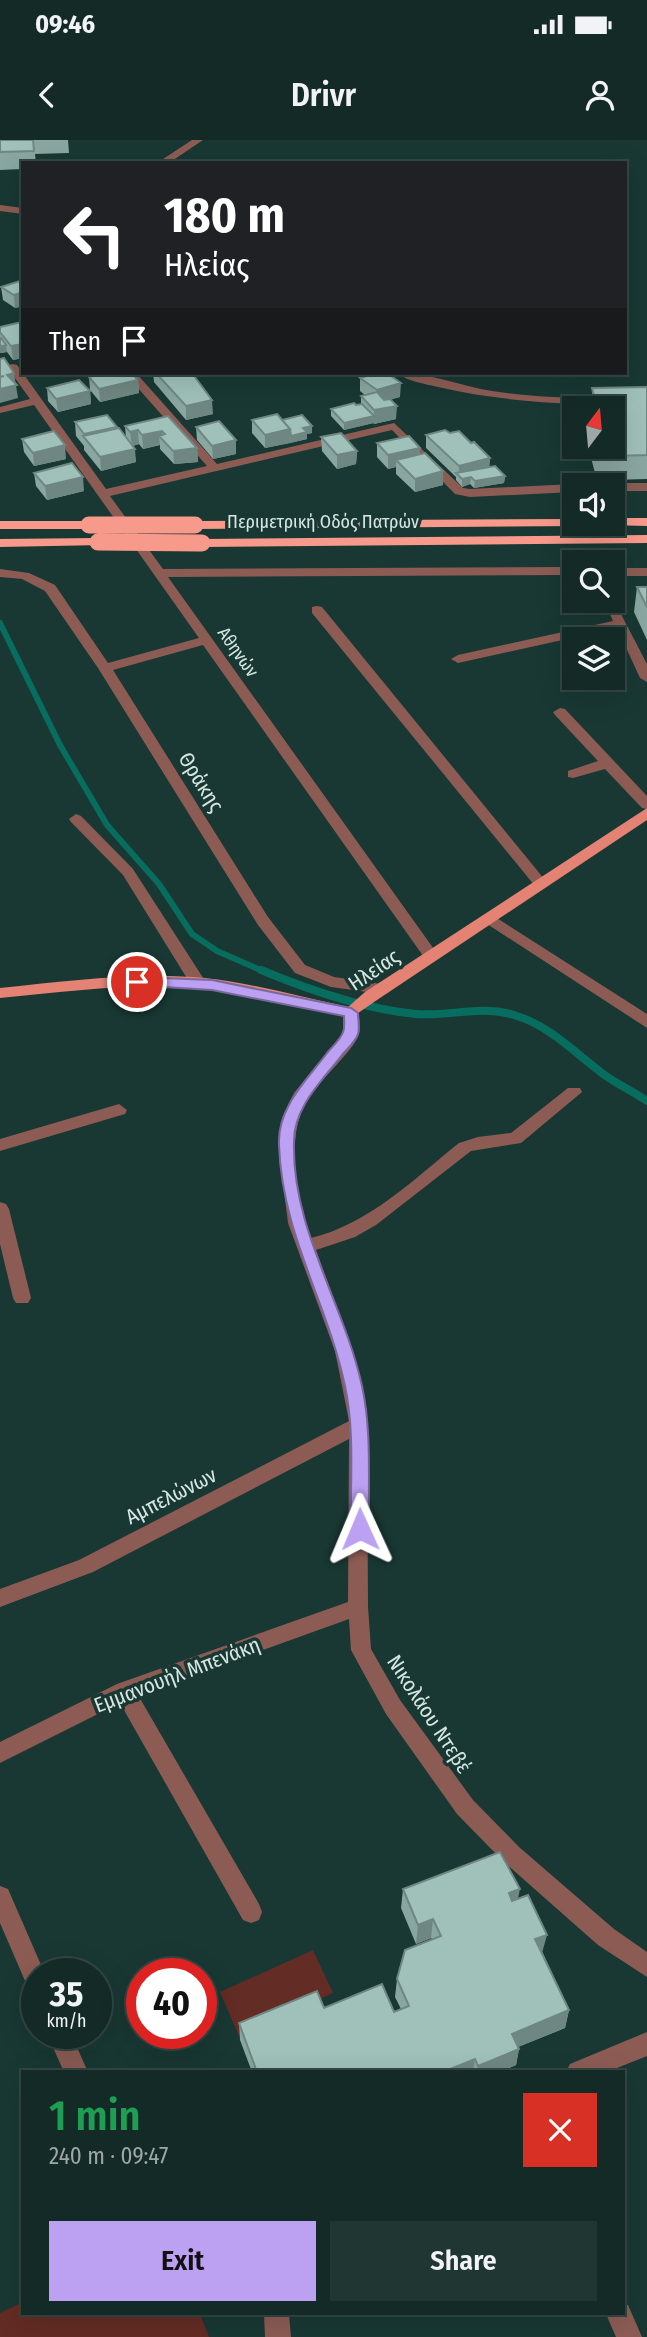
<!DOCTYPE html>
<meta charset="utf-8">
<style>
:root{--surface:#132a26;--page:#203632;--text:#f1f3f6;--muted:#9da7a7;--line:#324643;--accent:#bca0f2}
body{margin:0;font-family:"Fira Sans Condensed",sans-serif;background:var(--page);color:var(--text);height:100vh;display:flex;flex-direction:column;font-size:26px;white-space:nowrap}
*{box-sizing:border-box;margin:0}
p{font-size:23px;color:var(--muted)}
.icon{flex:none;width:38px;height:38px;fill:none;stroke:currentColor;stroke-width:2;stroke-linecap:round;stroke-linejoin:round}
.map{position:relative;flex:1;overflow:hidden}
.sheet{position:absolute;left:21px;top:1930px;width:604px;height:245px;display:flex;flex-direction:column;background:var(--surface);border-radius:0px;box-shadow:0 7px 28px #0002,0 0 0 2px var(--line)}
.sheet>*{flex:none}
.guide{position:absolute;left:21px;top:21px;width:606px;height:214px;border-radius:0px;box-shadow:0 7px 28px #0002,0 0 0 2px var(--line);background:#202124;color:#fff;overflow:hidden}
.needle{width:46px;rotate:16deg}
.fabs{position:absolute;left:562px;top:256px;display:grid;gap:14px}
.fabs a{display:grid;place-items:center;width:63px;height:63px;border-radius:0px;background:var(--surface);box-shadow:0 7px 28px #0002,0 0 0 2px var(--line);font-size:35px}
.speed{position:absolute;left:21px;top:1818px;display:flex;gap:14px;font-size:35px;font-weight:700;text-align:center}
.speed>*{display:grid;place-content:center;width:91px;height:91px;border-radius:50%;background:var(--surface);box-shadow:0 7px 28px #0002,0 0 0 2px var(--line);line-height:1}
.speed small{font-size:18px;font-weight:400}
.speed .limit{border:10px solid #d22;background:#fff;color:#111}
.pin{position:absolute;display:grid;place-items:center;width:60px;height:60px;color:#fff;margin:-30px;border:4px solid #fff;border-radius:50%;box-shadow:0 2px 7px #0007}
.me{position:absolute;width:77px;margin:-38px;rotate:359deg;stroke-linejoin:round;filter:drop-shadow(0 0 5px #0008)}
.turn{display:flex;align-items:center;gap:24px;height:147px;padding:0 28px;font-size:32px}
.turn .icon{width:91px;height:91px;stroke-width:2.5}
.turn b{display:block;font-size:49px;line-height:60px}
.then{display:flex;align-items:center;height:66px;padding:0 28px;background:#0003;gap:14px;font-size:26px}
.round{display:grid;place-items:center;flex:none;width:74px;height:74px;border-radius:0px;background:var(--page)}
.summary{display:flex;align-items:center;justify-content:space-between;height:119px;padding:0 28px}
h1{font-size:42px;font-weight:600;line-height:52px;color:#1e9e55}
.button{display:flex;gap:14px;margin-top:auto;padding:14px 28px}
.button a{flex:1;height:80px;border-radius:0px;background:var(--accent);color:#111;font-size:28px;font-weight:600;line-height:80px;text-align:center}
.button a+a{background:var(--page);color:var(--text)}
.status{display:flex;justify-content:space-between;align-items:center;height:49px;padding:0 35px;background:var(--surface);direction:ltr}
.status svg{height:19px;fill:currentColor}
header{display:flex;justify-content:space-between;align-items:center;height:91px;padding:0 28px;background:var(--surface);font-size:32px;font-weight:600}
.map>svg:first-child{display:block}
.green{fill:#632c24}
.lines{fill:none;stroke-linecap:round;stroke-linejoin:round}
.stream-far1{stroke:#076d5f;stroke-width:6}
.stream{stroke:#076d5f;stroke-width:8}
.minor{fill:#8c5c54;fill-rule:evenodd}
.major{fill:#e48273;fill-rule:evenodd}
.highway{fill:#f89a8b;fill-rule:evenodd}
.highway-bridge{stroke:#f89a8b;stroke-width:17}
.wall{fill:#89a6a0}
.shaded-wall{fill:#6f8782}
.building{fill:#9fc1ba;stroke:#6f8782;stroke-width:2}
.route{fill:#bca0f2;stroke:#7a689d;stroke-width:2}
.labels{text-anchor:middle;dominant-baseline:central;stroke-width:7;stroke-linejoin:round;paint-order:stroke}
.far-street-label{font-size:18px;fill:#d6e7e3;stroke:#193833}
.street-label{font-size:21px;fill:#d6e7e3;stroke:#193833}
</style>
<div class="status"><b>09:46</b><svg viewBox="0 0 49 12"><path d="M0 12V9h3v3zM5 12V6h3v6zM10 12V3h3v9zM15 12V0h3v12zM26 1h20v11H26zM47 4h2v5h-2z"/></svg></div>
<header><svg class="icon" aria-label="back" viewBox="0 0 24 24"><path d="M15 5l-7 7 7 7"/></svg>Drivr<svg class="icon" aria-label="person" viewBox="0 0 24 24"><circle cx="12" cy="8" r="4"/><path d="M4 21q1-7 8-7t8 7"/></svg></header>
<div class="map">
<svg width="647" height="2197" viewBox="0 0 647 2197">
<rect width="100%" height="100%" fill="#193833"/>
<path class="green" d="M313,1810L333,1853L239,1896L220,1852Z
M23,2162V2174H200L209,2197H0V2173Z"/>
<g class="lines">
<path class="stream-far1" d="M0,483L60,605L107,685L159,744L192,794L217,811L265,832"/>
<path class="stream" d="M261,830C309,850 363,869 416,874C450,877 483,864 517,876C552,887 577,915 606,936C619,945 634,952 647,961"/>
<path class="minor" d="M192,0H203L169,23H157Z
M0,65L23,68V74L0,71Z
M13,224L17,225L106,349L207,326L129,238L127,236L133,233L137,234L217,324L394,283L463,348L470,349L574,344L575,345L574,352L470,357L455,354L392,290L110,356L163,429L574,427V435L168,437L436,812L439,816L436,820H426L203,505L113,530L268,777L305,825L334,837L388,845L390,849L388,853L382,854L331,847L295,833L258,785L98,528L45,451L22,439L0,437V429L29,433L55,445L108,523L199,498L34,265L0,273V267L30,259L10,231L0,233V227Z
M397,233C428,232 461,246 492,251C543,259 595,258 647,259V265C576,265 507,263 438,247C425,244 407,241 397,233Z
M612,343H647V351H612V345H608Z
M612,428H647V436H612Z
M612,457L647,524V542L640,538L617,488L458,523L451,519L458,515L613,481L604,460H612Z
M317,466L322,467L545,740L547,743L545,746H535L312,473V467Z
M560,568L565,569L647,656V669L642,668L605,629L573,638L568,637V631L598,621L555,575L553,572Z
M76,674L81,676L133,729L207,844L205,848H193L123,735L71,682L69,679Z
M489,773L647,874V888L484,782L481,778Z
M351,868L359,873C359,879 361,889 359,894C354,911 316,943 306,962C285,1000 297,1058 311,1098C369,1084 414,1039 459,1003L478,997L511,993L568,948H580L582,952L521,1003L471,1011L376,1085L355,1097L316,1110L353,1211L367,1272L368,1467L371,1509L400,1560L473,1660L519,1707L614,1789L647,1812V1837L598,1805L503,1721L457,1674L386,1574L351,1510L349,1479L138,1555L259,1764L262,1772L259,1780L251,1783L243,1780L120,1563L0,1623V1602L117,1544L348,1462L349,1299L93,1432L0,1467V1449L79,1420L349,1281L335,1211L288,1083L278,1002L282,978L294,953L343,893V873Z
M119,964L127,970L125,974L0,1011V999Z
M0,1062L6,1064L9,1069L31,1158L28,1163H16L13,1158L0,1104Z
M0,1746L8,1749L45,1834H37V1853L29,1850L0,1783Z
M647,1892V1916L607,1932H566L570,1924Z
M47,1894H71L88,1932H64Z
M623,2163L628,2165L642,2197H616L606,2174H623Z
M264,2174H289L291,2197H265Z"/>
<path class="major" d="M647,668V680L377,860L351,878C297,867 243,851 188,847C125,844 62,852 0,858V848C68,841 137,832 205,838C253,843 301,857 348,867L365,852Z"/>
<path class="highway" d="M612,378H647V386L607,385L606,383H612Z
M574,379V383H581L579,386L195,389L188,385L195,381Z
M0,381H89L96,385L89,389H0Z
M647,395V403L202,407L195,403L202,399Z
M98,398L105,402L103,405L0,407V399Z"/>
<path class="highway-bridge" d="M89,385H195
M98,402L202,403"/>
</g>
<path class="wall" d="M0,0H68L69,13L35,14L36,23H23V29L0,30Z
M23,140V166L15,168L3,160L1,147Z
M22,182L23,218L13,220L7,212L0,213V187Z
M153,233H192L213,274L186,280L154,242Z
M89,237L138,240L139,253L100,262L90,250Z
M360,238L400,257L391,259L396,279L374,284L373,283L344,290L331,276V269L361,264V256L365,255L360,251Z
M647,247V339L611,340L610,336L596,337L588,306H612V268H581L582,256H592V248Z
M47,248L90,251L91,264L58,272L48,261Z
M168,276L197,308L198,322L174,324L160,309V305L143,309L139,304L133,306L136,322L101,331L84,310V306L76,296L75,282L118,289L126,298L125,286Z
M252,280H282L312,293L307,294V299L265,308L252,293Z
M196,287L236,300V314L213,319L197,300Z
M426,295L471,303L490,318L489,327L505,336L504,343L474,348L470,344L462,347L456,340V337L426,308Z
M321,297L357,311L356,324L337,329L322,311Z
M22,299L66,319L34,326L24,312Z
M377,303L420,314L443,345L415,352L396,334V327L388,329L377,317Z
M34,333L84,351L47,360L36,346Z
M637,447H647V500L634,472Z
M403,1749L518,1759L569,1870L565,1888L518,1907L519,1909L516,1925L500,1932H252L240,1900L239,1883L324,1868L394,1872L401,1869L395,1857L397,1839L432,1799L431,1798L416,1804L401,1768Z"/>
<path class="shaded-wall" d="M23,152V166L15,168L14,155Z
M23,204V218L13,220L11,206Z
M6,205L7,212L0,213V206Z
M14,233L18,258L0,263V237Z
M138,240L139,253L100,262L99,249Z
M401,243L400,257L377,264V250Z
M90,251L91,264L58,272L56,259Z
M212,260L213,274L186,280V266Z
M397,266L396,279L374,284V270Z
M374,276V283L344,290V283Z
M312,286V293L307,294V299L291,303V296L303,288Z
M117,287L118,300L85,298L84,294Z
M290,289L291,303L265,308V295Z
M138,290L139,304L132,306L130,292Z
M162,291L163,299L159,296L160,305L143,309L142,295Z
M236,300V314L213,319L212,306Z
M65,305L66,319L34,326L33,313Z
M197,308L198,322L174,324L173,311Z
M420,308V322L396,320V327L388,329V315Z
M135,309L136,322L101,331L100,317Z
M357,311L356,324L337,329V315Z
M490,318L489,332L459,336V326Z
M443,331V345L415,352V339Z
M505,336L504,343L474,348L475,341Z
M83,337L84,351L47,360L45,346Z
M471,337L470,344L462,347V339Z
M520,1749L516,1768L509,1753Z
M433,1779L431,1798L416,1804L418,1785Z
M547,1795L542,1813L535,1799Z
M569,1870L565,1888L508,1911L512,1894Z
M519,1909L516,1925L500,1932H477L478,1926Z
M475,1919L473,1932H443Z"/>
<path class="building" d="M0,0H33L34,11L0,12Z
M23,140V152L14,155L1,147Z
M22,182L23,204L11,206L0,192V187Z
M0,198H1L6,205L0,206Z
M4,218L14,233L7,235L17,245L0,249V237L4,236L0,237V219Z
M106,233H131L138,240L99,249L89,237Z
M156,233H192L212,260L186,266Z
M377,233H387L401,243L377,250L360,238Z
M79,240L90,251L56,259L47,248Z
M647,247V315L614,316L613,312L599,313L597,306H612V268H586L582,256H594L592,248Z
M377,252L384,260L390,259L397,266L374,270L361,256Z
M354,263L356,265L362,264L374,276L344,283L331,269Z
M277,274L290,289L265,295L252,280Z
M107,275L117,287L84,294L75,282Z
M302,275L312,286L303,288L307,292L291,296L290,289L282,280Z
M168,276L197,308L173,311L159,296L165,294L162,291L142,295L138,290L130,292L125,286Z
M219,281L236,300L212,306L196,287Z
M119,288L135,309L100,317L83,296Z
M445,290L450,293L459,291L471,303L474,302L490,318L459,326L426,295Z
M54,291L65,305L33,313L22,299Z
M341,293L357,311L337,315L321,297Z
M409,296L420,308L388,315L377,303Z
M425,313L443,331L415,339L396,320Z
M72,323L83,337L45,346L34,333Z
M495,326L505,336L475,341L471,337L462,339L456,333Z
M637,447H647V467Z
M500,1712L520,1749L509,1753L512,1761L528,1755L547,1795L535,1799L569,1870L512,1894L519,1909L478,1926L475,1919L443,1932H257L239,1883L317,1851L324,1868L382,1844L394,1872L409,1866L397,1839L405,1810L441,1796L433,1779L418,1785L403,1749Z"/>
<path class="route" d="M137,837L212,840L351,868L358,873C358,879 360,888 358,894C356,901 347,909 342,915C322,941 294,967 294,1001C291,1088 344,1163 362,1246C372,1292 368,1342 369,1389L366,1395L360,1397L353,1395L351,1389C350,1342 355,1292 345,1246C327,1161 282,1095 279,1005C277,968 306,941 327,913C332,907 341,899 343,892C345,888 344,881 344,876L212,850L132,845L130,842Z"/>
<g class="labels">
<g class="far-street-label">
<text x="323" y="382">Περιμετρική Οδός Πατρών</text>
<text transform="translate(238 512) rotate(55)">Αθηνών</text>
</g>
<g class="street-label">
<text transform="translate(201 642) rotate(58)">Θράκης</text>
<text transform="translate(374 830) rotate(-34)">Ηλείας</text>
<text transform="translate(171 1356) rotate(-27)">Αμπελώνων</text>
<text transform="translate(177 1535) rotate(-21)">Εμμανουήλ Μπενάκη</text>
<text transform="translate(429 1574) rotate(57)">Νικολάου Ντεβέ</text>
</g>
</g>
</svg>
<div class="fabs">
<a><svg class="needle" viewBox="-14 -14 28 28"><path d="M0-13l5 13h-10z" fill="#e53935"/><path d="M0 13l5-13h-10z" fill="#9da7a7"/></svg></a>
<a><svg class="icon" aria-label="sound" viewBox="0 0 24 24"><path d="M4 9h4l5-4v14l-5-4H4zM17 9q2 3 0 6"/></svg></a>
<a><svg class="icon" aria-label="search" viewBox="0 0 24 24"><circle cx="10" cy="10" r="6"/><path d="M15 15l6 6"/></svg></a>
<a><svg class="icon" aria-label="layers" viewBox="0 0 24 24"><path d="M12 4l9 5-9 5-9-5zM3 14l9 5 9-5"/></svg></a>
</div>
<div class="speed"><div>35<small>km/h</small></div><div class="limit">40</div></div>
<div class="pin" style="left:137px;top:842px;background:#d93025"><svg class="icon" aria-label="arrive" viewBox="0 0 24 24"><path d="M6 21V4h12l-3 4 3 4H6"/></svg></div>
<svg class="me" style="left:360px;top:1389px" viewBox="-20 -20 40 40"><path d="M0-17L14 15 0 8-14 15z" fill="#bca0f2" stroke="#fff" stroke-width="4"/></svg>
<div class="guide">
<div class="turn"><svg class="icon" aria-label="left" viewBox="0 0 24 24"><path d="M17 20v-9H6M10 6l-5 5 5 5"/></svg><div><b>180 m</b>Ηλείας</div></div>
<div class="then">Then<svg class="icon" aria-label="arrive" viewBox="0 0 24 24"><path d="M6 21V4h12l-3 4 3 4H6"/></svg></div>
</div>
<section class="sheet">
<div class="summary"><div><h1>1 min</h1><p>240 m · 09:47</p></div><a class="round" style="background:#d93025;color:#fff"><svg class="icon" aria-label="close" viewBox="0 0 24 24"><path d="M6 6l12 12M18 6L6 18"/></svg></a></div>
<div class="button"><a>Exit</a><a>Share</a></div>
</section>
</div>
